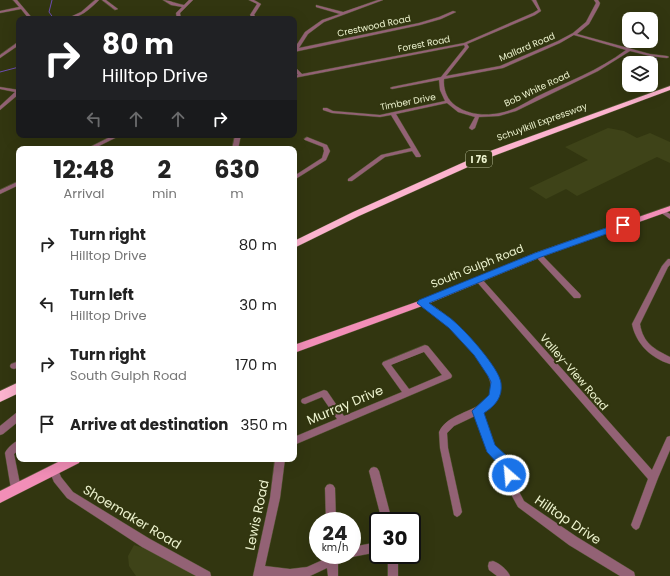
<!DOCTYPE html>
<style>
:root{--surface:#fff;--page:#f6f6f6;--text:#222;--muted:#767676}
body{margin:0;font-family:Poppins,sans-serif;background:var(--page);color:var(--text);height:100vh;display:flex;flex-direction:column;font-size:15px;white-space:nowrap}
*{box-sizing:border-box;margin:0}
p{font-size:13px;color:var(--muted)}
.icon{flex:none;width:22px;height:22px;fill:none;stroke:currentColor;stroke-width:2;stroke-linecap:round;stroke-linejoin:round}
.map{position:relative;flex:1;overflow:hidden}
.side{position:absolute;left:16px;top:146px;width:281px;height:316px;display:flex;flex-direction:column;background:var(--surface);border-radius:8px;box-shadow:0 4px 16px #0002}
.side>*{flex:none}
.hud{position:absolute;left:16px;top:16px;width:281px;height:122px;border-radius:8px;box-shadow:0 4px 16px #0002;background:#202124;color:#fff;overflow:hidden}
.fabs{position:absolute;left:622px;top:12px;display:grid;gap:8px}
.fabs a{display:grid;place-items:center;width:36px;height:36px;border-radius:8px;background:var(--surface);box-shadow:0 4px 16px #0002;font-size:20px}
.speed{position:absolute;left:309px;top:512px;display:flex;gap:8px;font-size:20px;font-weight:700;text-align:center}
.speed>*{display:grid;place-content:center;width:52px;height:52px;border-radius:50%;background:var(--surface);box-shadow:0 4px 16px #0002;line-height:1}
.speed small{font-size:10px;font-weight:400}
.speed .limit{border:2px solid #111;border-radius:6px;background:#fff;color:#111}
.pin{position:absolute;display:grid;place-items:center;width:34px;height:34px;color:#fff;margin:-17px;border-radius:8px;box-shadow:0 2px 6px #0006}
.me{position:absolute;width:44px;margin:-22px;rotate:333deg;stroke-linejoin:round;filter:drop-shadow(0 0 3px #0008)}
.turn{display:flex;align-items:center;gap:14px;height:84px;padding:0 20px;font-size:18px}
.turn .icon{width:52px;height:52px;stroke-width:2.5}
.turn b{display:block;font-size:28px;line-height:34px}
.lanes{display:flex;align-items:center;height:38px;padding:0 20px;background:#0003;justify-content:center;gap:20px;direction:ltr}
.lanes .off{opacity:.35}
.eta{display:flex;justify-content:space-evenly;align-items:center;height:68px;text-align:center}
.eta b{font-size:24px;font-weight:700;line-height:28px}
ul{padding:0;list-style:none}
li{display:flex;align-items:center;gap:12px;height:60px;padding:0 20px}
li div{flex:1}
li b{display:block;font-size:15px}
li em{font-style:normal}
.map>svg:first-child{display:block}
.built{fill:#3e4318}
.lines{fill:none;stroke-linecap:round;stroke-linejoin:round}
.stream{stroke:#6d4db1;stroke-width:1}
.minor-casing{stroke:#50542f;stroke-width:1}
.major-casing{stroke:#50542f;stroke-width:1}
.highway-casing{stroke:#50542f;stroke-width:1}
.minor{fill:#936275;fill-rule:evenodd}
.major{fill:#f28eb7;fill-rule:evenodd}
.highway{fill:#fcb3ce;fill-rule:evenodd}
.route{fill:#1a73e8;stroke:#114b97}
.labels{text-anchor:middle;dominant-baseline:central;stroke-width:4;stroke-linejoin:round;paint-order:stroke}
.far-street-label{font-size:9px;fill:#edf3cf;stroke:#323610}
.shield{fill:#323610;stroke:#b5ba96;stroke-width:1}
.shield-label{font-size:10px;font-weight:bold;fill:#edf3cf}
.street-label{font-size:11px;fill:#edf3cf;stroke:#323610}
.near-street-label{font-size:13px;fill:#edf3cf;stroke:#323610}
</style>
<div class="map">
<svg width="670" height="576" viewBox="0 0 670 576">
<rect width="100%" height="100%" fill="#323610"/>
<path class="built" d="M608,128L624,131L637,138L650,133L670,142V163L657,157L577,196L566,189L546,199L529,188L588,160L565,147Z
M134,545L150,550L196,576H136L129,566L128,556Z"/>
<g class="lines">
<path class="stream" d="M52,0L49,12L54,19
M0,72L19,67
M655,86L652,84L657,67L656,58"/>
<defs>
<path id="minor" d="M13,0H17L33,19H29L21,9L0,13V11L19,7Z
M95,0H99C90,9 79,19 66,19L81,12Z
M102,0H106L118,9L115,10Z
M163,0C169,0 177,4 184,5L189,0H193L180,13L181,19H177L176,13L182,7L171,5Z
M249,0H254L261,4L254,15L258,19H254L250,15L257,4Z
M378,0H383L324,22L308,34L299,48L419,23L439,17L453,11L456,12L441,19L420,25L294,52V49L305,32L322,20L340,14L316,7V5L343,12Z
M532,0H536L541,11L535,15L467,44L469,47L446,76L500,66L558,41L573,33L586,22L596,3L594,0H598L600,3L599,6L589,24L577,34L650,54L667,56L669,57L667,58L650,56L630,51L598,71L516,111L499,116L479,117L475,128L472,130L469,128L475,117L458,112L447,103L396,114L421,156L420,157H416L412,151L385,157L352,181H348V179L381,155L411,148L391,115L380,117L332,113L323,110V108H327L333,111L380,115L445,101L440,90L439,80L392,89L390,88L392,87L441,77L465,47L464,45L294,78V76L298,75L294,70V66L302,74L464,43L533,13L538,10ZM574,35L626,50C598,71 567,82 536,97C525,103 513,111 500,113C485,116 469,115 456,106C447,100 443,89 444,79L503,68L560,43Z
M18,42H19V45L0,58V55Z
M0,87L19,90V94L0,110V106L15,92L0,89Z
M114,135H121L93,149H86Z
M235,135H241L238,149H232Z
M307,137L327,145L330,151L326,160L294,180V176L322,158L324,151L323,147L305,140L304,139Z
M19,181V185L0,194V190Z
M662,209L670,214V219L660,212L659,211L660,210Z
M536,253H540L580,294L581,296L580,298H574L536,257L535,255Z
M668,259H670V265L668,267L640,324C643,343 654,349 670,357V364C651,358 636,344 632,324L662,266Z
M477,278H481L652,470L667,437L670,436V450L658,478L639,528L636,530L633,528L631,525L648,479L477,282L476,280Z
M422,300C446,309 498,362 500,388C500,400 491,406 483,412L495,446L509,460L516,486L524,501L577,537L634,572L635,576H620L569,545L518,507L507,487L502,465L488,451L475,416L454,426L447,433L448,448L462,512L460,515L457,517L454,515L440,448L439,432C447,414 472,413 486,400C506,383 462,338 449,327C440,319 430,312 419,305L418,303L419,301Z
M425,345L428,346L451,374L452,376L451,378L294,445V437L337,419L322,397L305,404L302,403L301,401L302,399L324,390L327,391L344,416L402,392L382,364L383,362ZM424,352L442,375L409,389L391,365Z
M19,361V367L14,369L11,368L10,366L11,364Z
M19,412V421L3,434L0,435V426L16,413Z
M19,440V450L14,454L21,489L19,492L16,493L13,492L11,489L5,453C7,448 14,442 19,440Z
M275,459H285L280,498L265,566L290,569L307,567L327,558V555H352V547L378,542V552L352,557L350,556L349,559L338,564V576H328L327,568L310,576H253L270,498Z
M54,466L57,467L61,477L73,492L150,539L210,572L211,576H196L142,547L67,498L54,482L49,470L51,467Z
M374,467L377,468L379,471L392,521H382L369,471L371,468Z
M330,484L333,485L335,488L336,521H326L325,488L327,485Z
M388,555H398V576H388Z
M493,561C499,563 508,570 510,576H497L489,570L488,566L489,562Z"/>
<path id="major" d="M670,206V211L541,257L425,305L294,353V345L419,301L535,253Z
M64,459H81L79,463L0,503V491Z"/>
<path id="highway" d="M670,86V90L488,158L359,216L294,248V241L353,212L482,154Z
M19,382V393L0,402V391Z"/>
</defs>
<use href="#minor" class="minor-casing"/>
<use href="#major" class="major-casing"/>
<use href="#highway" class="highway-casing"/>
<use href="#minor" class="minor"/>
<use href="#major" class="major"/>
<use href="#highway" class="highway"/>
</g>
<path class="route" d="M623,222L627,225L626,227L541,257L429,303C438,310 449,316 457,324C468,334 499,368 501,383C503,397 495,406 484,413L495,445L510,459L515,475L513,478L509,480L505,478L500,466L487,452L472,411L489,395L491,382L488,376L474,355L449,328L417,303L419,300L535,253Z"/>
<g class="labels">
<g class="far-street-label">
<text transform="translate(374 26) rotate(-12)">Crestwood Road</text>
<text transform="translate(424 44) rotate(-11)">Forest Road</text>
<text transform="translate(527 47) rotate(-23)">Mallard Road</text>
<text transform="translate(537 89) rotate(-25)">Bob White Road</text>
<text transform="translate(408 102) rotate(-11)">Timber Drive</text>
<text transform="translate(542 122) rotate(-20)">Schuylkill Expressway</text>
</g>
<rect class="shield" x="466" y="151" width="26" height="16" rx="3"/>
<g class="shield-label">
<text x="479" y="159">I 76</text>
</g>
<g class="street-label">
<text transform="translate(477 266) rotate(-22)">South Gulph Road</text>
<text transform="translate(574 372) rotate(49)">Valley-View Road</text>
</g>
<g class="near-street-label">
<text transform="translate(345 405) rotate(-23)">Murray Drive</text>
<text transform="translate(257 515) rotate(-78)">Lewis Road</text>
<text transform="translate(132 517) rotate(31)">Shoemaker Road</text>
<text transform="translate(568 520) rotate(34)">Hilltop Drive</text>
</g>
</g>
</svg>
<div class="fabs">
<a><svg class="icon" aria-label="search" viewBox="0 0 24 24"><circle cx="10" cy="10" r="6"/><path d="M15 15l6 6"/></svg></a>
<a><svg class="icon" aria-label="layers" viewBox="0 0 24 24"><path d="M12 4l9 5-9 5-9-5zM3 14l9 5 9-5"/></svg></a>
</div>
<div class="speed"><div>24<small>km/h</small></div><div class="limit">30</div></div>
<div class="pin" style="left:623px;top:225px;background:#d93025"><svg class="icon" aria-label="arrive" viewBox="0 0 24 24"><path d="M6 21V4h12l-3 4 3 4H6"/></svg></div>
<svg class="me" style="left:509px;top:475px" viewBox="-20 -20 40 40"><circle r="17" fill="#1a73e8" stroke="#fff" stroke-width="3"/><path d="M0-11L8 9 0 5-8 9z" fill="#fff"/></svg>
<div class="hud">
<div class="turn"><svg class="icon" aria-label="right" viewBox="0 0 24 24"><path d="M7 20v-9h11M14 6l5 5-5 5"/></svg><div><b>80 m</b>Hilltop Drive</div></div>
<div class="lanes"><svg class="icon off" aria-label="left" viewBox="0 0 24 24"><path d="M17 20v-9H6M10 6l-5 5 5 5"/></svg><svg class="icon off" aria-label="ahead" viewBox="0 0 24 24"><path d="M12 20V5M6 11l6-6 6 6"/></svg><svg class="icon off" aria-label="ahead" viewBox="0 0 24 24"><path d="M12 20V5M6 11l6-6 6 6"/></svg><svg class="icon" aria-label="right" viewBox="0 0 24 24"><path d="M7 20v-9h11M14 6l5 5-5 5"/></svg></div>
</div>
<section class="side">
<div class="eta">
<div><b>12:48</b><p>Arrival</p></div>
<div><b>2</b><p>min</p></div>
<div><b>630</b><p>m</p></div>
</div>
<ul>
<li><svg class="icon" aria-label="right" viewBox="0 0 24 24"><path d="M7 20v-9h11M14 6l5 5-5 5"/></svg><div><b>Turn right</b><p>Hilltop Drive</p></div><em>80 m</em></li>
<li><svg class="icon" aria-label="left" viewBox="0 0 24 24"><path d="M17 20v-9H6M10 6l-5 5 5 5"/></svg><div><b>Turn left</b><p>Hilltop Drive</p></div><em>30 m</em></li>
<li><svg class="icon" aria-label="right" viewBox="0 0 24 24"><path d="M7 20v-9h11M14 6l5 5-5 5"/></svg><div><b>Turn right</b><p>South Gulph Road</p></div><em>170 m</em></li>
<li><svg class="icon" aria-label="arrive" viewBox="0 0 24 24"><path d="M6 21V4h12l-3 4 3 4H6"/></svg><div><b>Arrive at destination</b></div><em>350 m</em></li>
</ul>
</section>
</div>
